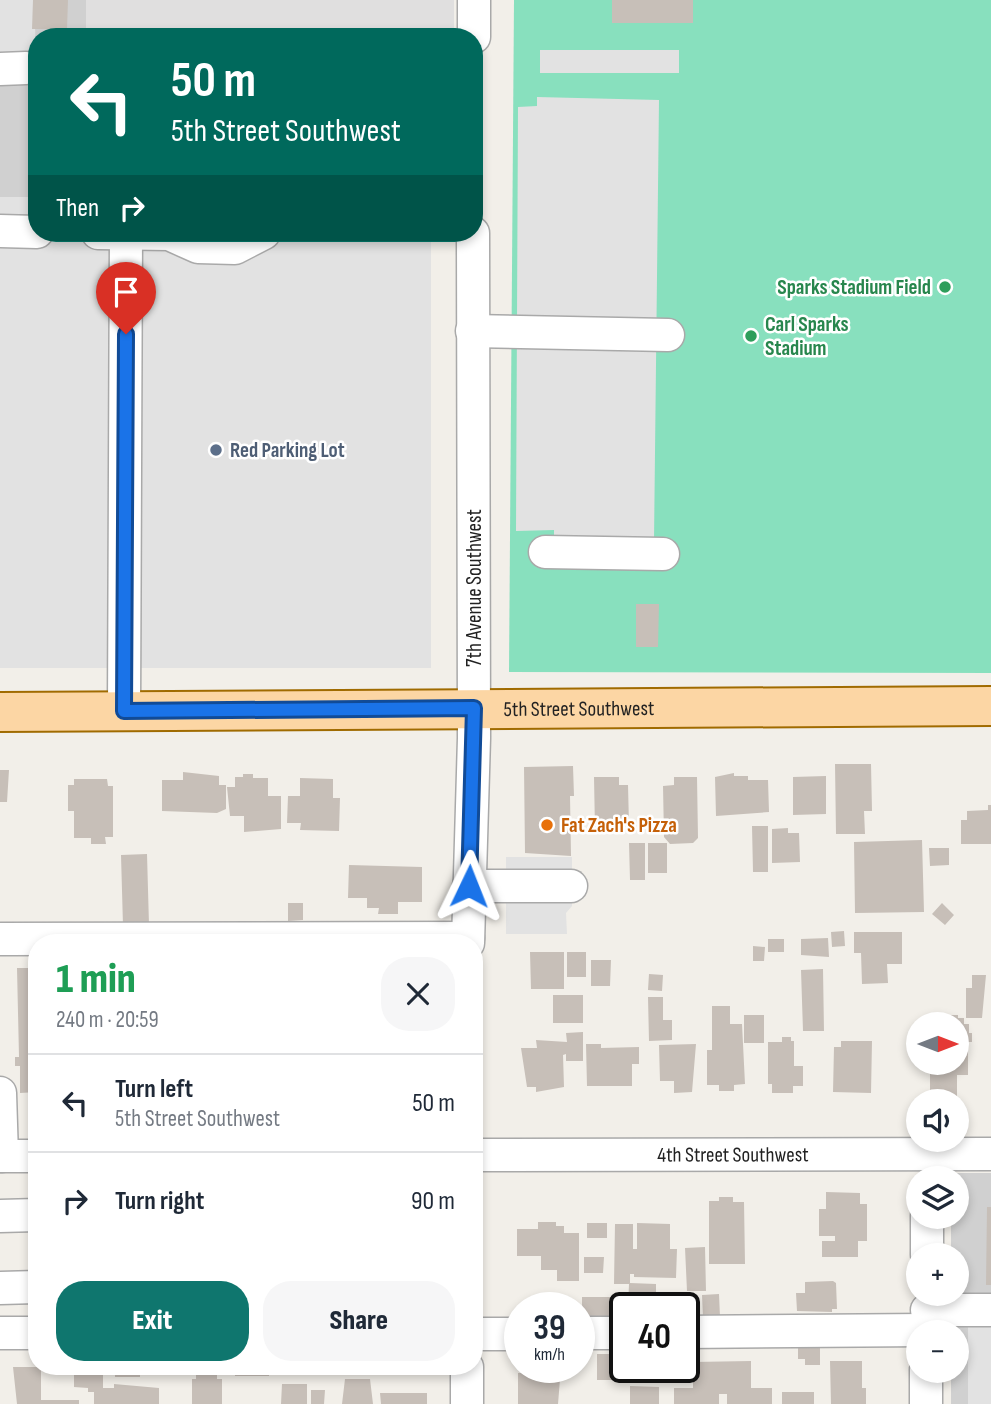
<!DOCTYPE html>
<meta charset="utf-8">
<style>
:root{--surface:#fff;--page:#f6f6f7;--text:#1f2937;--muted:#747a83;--line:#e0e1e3;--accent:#0f766e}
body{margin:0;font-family:"Sofia Sans Condensed",sans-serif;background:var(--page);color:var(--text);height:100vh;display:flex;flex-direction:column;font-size:26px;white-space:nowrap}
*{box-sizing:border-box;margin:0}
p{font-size:23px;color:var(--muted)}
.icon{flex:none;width:38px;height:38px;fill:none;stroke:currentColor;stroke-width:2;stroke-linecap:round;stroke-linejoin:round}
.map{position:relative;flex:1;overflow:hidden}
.side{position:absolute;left:28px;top:934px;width:455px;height:441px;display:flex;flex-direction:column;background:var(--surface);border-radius:28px;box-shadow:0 4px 10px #0003}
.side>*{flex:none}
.banner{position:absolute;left:28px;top:28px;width:455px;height:214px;border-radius:28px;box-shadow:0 4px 10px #0003;background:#00695c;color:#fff;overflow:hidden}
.needle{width:46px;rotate:90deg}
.tools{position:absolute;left:906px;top:1012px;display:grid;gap:14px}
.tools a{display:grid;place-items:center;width:63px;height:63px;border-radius:50%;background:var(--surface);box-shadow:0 4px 10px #0003;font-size:35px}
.speed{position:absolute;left:504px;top:1292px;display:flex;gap:14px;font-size:35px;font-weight:700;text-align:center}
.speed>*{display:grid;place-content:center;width:91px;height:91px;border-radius:50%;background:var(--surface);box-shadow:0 4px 10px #0003;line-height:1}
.speed small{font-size:18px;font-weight:400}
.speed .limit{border:4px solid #111;border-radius:10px;background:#fff;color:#111}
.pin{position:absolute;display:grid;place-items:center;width:60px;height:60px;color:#fff;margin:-72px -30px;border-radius:50% 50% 50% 0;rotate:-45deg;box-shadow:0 0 7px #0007}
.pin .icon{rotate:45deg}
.me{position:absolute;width:77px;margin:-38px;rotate:2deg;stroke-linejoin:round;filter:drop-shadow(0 0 5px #0008)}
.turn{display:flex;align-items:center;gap:24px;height:147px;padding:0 28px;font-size:32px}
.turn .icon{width:91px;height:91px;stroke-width:2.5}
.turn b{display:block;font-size:49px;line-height:60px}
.then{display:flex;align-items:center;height:66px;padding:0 28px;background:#0003;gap:14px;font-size:26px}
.round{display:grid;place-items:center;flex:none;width:74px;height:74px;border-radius:28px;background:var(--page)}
.overview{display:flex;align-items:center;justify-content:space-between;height:119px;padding:0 28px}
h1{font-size:42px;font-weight:800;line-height:52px;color:#1e9e55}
.cta{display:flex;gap:14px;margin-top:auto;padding:14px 28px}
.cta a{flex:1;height:80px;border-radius:28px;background:var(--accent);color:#fff;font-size:28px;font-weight:800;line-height:80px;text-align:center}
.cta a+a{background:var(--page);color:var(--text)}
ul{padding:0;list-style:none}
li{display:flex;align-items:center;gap:21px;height:98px;padding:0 28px;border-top:2px solid var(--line)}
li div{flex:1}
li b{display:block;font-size:26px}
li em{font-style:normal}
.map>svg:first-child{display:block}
.residential{fill:#e0dfdf}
.religious{fill:#d0d0d0}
.pitch{fill:#88e0be}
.parking{fill:#e2e2e2}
.building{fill:#c7bfb8}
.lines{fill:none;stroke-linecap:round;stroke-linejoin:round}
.minor-casing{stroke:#a9a9a9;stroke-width:35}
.major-casing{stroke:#a06b00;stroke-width:42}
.minor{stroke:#fff;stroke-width:32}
.major{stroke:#fcd6a4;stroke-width:38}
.route-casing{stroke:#114b97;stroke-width:18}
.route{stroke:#1a73e8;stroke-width:12}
.leisure-dot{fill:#2e9e5b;stroke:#fff;stroke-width:2.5}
.service-dot{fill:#5c6f8a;stroke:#fff;stroke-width:2.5}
.food-dot{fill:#e8710a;stroke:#fff;stroke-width:2.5}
.labels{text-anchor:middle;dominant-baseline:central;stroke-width:5;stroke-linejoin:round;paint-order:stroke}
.leisure-label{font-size:21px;font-weight:bold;fill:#27864d;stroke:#fff;text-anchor:end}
.service-label{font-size:21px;font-weight:bold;fill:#4e5e75;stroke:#fff;text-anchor:start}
.street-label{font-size:21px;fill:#222;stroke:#fff}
.food-label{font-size:21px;font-weight:bold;fill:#c56008;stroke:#fff;text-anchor:start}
</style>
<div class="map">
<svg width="991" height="1404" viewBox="0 0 991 1404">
<rect width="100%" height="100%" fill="#f2efe9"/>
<path class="residential" d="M86,0H454V37H86Z"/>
<path class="religious" d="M0,0H86V37H37V197H0Z
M951,1173H991V1404H951V1370H957V1332H951V1293H957V1255H951V1216H957V1178H951Z"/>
<path class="pitch" d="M514,0H991V673L509,672Z"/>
<path class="parking" d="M0,0H34L37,79L0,80Z
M540,50H679V73H540Z
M537,97L659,100L654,541L554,540V530L516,531L518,107L537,106Z
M0,197H37V233H431V668H0Z
M506,857H572V906L566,913L567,934H506Z
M968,1326H991V1404H968Z"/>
<path class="building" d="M33,0H68L67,29H32Z
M612,0H693V23H612Z
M636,604H659L658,647H636Z
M835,764H871L872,811H864L865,834H836Z
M573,766L574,796H570L571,856L525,853L524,767Z
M0,770H9L7,802H0Z
M183,772L219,776V785H226V809L217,813L162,811V780H183Z
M734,773V776H748V780H768L769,812L716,816L715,777Z
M243,774H253V778H268V796H281V829L244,832V816H230L227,787H235V777H243Z
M826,776V814L793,815V777Z
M594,777H619V785H628L629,825L609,826V830H595Z
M674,777H697L698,838L693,843L670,844L664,837L663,786L674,785Z
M300,778L333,779V798H340L339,831L300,830L301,823H287L288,796H300Z
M74,779H107L108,786H113V837H105L106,844H91V838H74V811H68V785H74Z
M988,805H991V844H961V820H967V811L988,810Z
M752,826H768V872H753Z
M788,828V833H799L800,862L772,863V829Z
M922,840L924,912L855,913L854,842Z
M629,843H645V880H630Z
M648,843H667V873H648Z
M929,848H949V865L930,866Z
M147,854L149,925L123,926L121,855Z
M349,865L422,867V902H398V914H378L379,908H367V898H348Z
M288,903H303V920L288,921Z
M942,903L954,915L945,925L932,914Z
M844,931L845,946L832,947L831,932Z
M854,932H902V964H887L888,983L862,984L861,953H854Z
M828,938L829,957L801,955V939Z
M768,939H784V952H768Z
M753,946L765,947L764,961H753Z
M530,952H564V989H531Z
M567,952H586V977H567Z
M591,960H611L610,986H591Z
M17,968H37V1092L20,1093V1066H15V1057H19Z
M823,969L824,1031H803L801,970Z
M649,974L663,975L662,991L648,990Z
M972,975H986L982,1018H966V988H972Z
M553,995H583V1023H553Z
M648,997H663V1020H672V1040L649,1041Z
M712,1006H730V1024H742L745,1084L734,1085V1091H719V1085H707V1050H712Z
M744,1015H764V1043H744Z
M936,1015H958V1018H964V1024H969V1033H972V1042H968V1075H957V1097H930V1062H957V1024H936Z
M583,1032V1061H566V1054L563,1055L564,1087L536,1092V1087H527L521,1048H537L536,1040L567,1042L566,1033Z
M782,1037H791V1041H794V1066H803V1086H793V1093H772V1084H768V1042H782Z
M841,1041H872L871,1093L833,1092L834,1047H841Z
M586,1044H601V1048L639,1047V1064H632V1086H587Z
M696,1044L692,1092L674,1093V1081H660L659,1045Z
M826,1192L860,1193V1204H867V1241H858V1257H822V1241H835V1236H819V1209H826Z
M719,1197H733V1202H744L745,1264H709V1201H719Z
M987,1207H991V1285H986Z
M538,1222H556V1226H564V1233H579V1281H557V1270H541V1256H517V1229H538Z
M587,1223H607V1238H587Z
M637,1223L670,1224V1249H677L676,1278L634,1277V1274H630V1283L656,1284V1307H628L629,1284H614L615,1224H633V1249H637Z
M705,1247L706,1291H687L685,1248Z
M584,1257H604L603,1273H584Z
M833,1281L836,1283L837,1309H832V1312L797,1311L796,1293H805V1282Z
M719,1294L720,1317L703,1318L702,1295Z
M582,1297H612L611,1321L582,1320Z
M798,1339H820V1365H805V1359H798Z
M597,1354H623V1380H597Z
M751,1361V1388H772V1404H727V1394H719V1404H674V1388H693V1362Z
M830,1361H862V1388H866V1404H831Z
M13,1367H41V1400H79V1404H17Z
M89,1367H103V1388H114V1384L159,1388V1404H94V1392H88V1388L74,1387V1374H89Z
M107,1367H140V1377H115V1371L107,1372Z
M225,1367H269V1376H235V1372H225Z
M524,1367H561L558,1404H518V1373H524Z
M196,1368H217V1379H222V1404H192V1379H196Z
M345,1379H370L373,1404H342Z
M282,1384H307V1404H281Z
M630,1386L659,1387V1404H630Z
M311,1390H325L324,1404H311Z
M782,1392H814V1404H782Z
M380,1393H427V1404H381Z"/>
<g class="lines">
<defs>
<g id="minor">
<path d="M474,37V0"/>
<path d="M0,69L26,68"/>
<path d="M0,231L37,232"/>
<path d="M98,233L169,234L198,247L235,248L264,233"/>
<path d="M472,331L668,335"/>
<path d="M545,552L663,554"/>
<path d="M124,711L126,233"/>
<path d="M469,886H571"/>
<path d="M0,939L468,938"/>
<path d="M468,943L474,738L473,233"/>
<path d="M0,1093L2,1156"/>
<path id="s1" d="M474,1155L991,1154"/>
<path d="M0,1156H37"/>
<path d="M0,1216L37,1215"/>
<path d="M927,1255V1216"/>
<path d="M0,1288L37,1287"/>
<path d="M927,1310H991"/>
<path d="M684,1332L927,1330"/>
<path d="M0,1333H37"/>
<path d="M579,1333H625"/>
<path d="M474,1334H520"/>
<path d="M467,1367V1404"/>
<path d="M926,1404V1370"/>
</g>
<g id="major">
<path id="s2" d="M0,712L991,706"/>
</g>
</defs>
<use href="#minor" class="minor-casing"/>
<use href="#major" class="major-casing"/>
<use href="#minor" class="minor"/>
<use href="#major" class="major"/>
</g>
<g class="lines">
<defs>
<path id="route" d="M126,334L124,711L474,708L469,886"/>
</defs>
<use href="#route" class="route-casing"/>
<use href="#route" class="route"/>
</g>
<g class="leisure-dot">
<circle cx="945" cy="287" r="7"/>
<circle cx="751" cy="336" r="7"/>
</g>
<circle class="service-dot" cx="216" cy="450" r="7"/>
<circle class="food-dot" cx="547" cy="825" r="7"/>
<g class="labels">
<g class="leisure-label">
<text x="931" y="287">Sparks Stadium Field</text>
<text x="765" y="324" text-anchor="start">Carl Sparks<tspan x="765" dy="24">Stadium</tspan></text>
</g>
<g class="service-label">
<text x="230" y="450">Red Parking Lot</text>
</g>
<g class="street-label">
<text transform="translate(474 588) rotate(-90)">7th Avenue Southwest</text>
<text stroke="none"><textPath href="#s2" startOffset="579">5th Street Southwest</textPath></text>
<text stroke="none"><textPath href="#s1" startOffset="259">4th Street Southwest</textPath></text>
</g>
<g class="food-label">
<text x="561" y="825">Fat Zach's Pizza</text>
</g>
</g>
</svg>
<div class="tools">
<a><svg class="needle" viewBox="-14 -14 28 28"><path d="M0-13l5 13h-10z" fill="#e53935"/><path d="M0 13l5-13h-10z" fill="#747a83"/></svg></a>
<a><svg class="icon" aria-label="sound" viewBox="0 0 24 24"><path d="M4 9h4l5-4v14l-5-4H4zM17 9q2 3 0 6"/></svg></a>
<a><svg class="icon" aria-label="layers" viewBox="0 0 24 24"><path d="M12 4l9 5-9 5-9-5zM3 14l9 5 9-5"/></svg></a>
<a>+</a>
<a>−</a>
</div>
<div class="speed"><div>39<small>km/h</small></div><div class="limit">40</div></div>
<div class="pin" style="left:126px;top:334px;background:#d93025"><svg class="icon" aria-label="arrive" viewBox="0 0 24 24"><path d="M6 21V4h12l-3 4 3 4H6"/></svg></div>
<svg class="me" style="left:469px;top:886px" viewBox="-20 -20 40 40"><path d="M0-17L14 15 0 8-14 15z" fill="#1a73e8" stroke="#fff" stroke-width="4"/></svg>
<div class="banner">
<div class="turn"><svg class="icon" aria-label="left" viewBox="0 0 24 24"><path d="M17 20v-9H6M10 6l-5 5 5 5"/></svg><div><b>50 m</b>5th Street Southwest</div></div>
<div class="then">Then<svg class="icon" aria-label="right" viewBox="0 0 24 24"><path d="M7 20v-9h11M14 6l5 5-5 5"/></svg></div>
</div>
<section class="side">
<div class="overview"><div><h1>1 min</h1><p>240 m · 20:59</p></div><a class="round"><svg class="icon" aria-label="close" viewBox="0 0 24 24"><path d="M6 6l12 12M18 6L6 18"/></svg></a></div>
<ul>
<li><svg class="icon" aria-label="left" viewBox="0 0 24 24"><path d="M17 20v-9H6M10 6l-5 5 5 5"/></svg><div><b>Turn left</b><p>5th Street Southwest</p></div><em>50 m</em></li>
<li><svg class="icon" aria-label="right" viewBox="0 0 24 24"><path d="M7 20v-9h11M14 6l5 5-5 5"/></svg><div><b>Turn right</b></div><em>90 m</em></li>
</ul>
<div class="cta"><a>Exit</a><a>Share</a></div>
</section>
</div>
